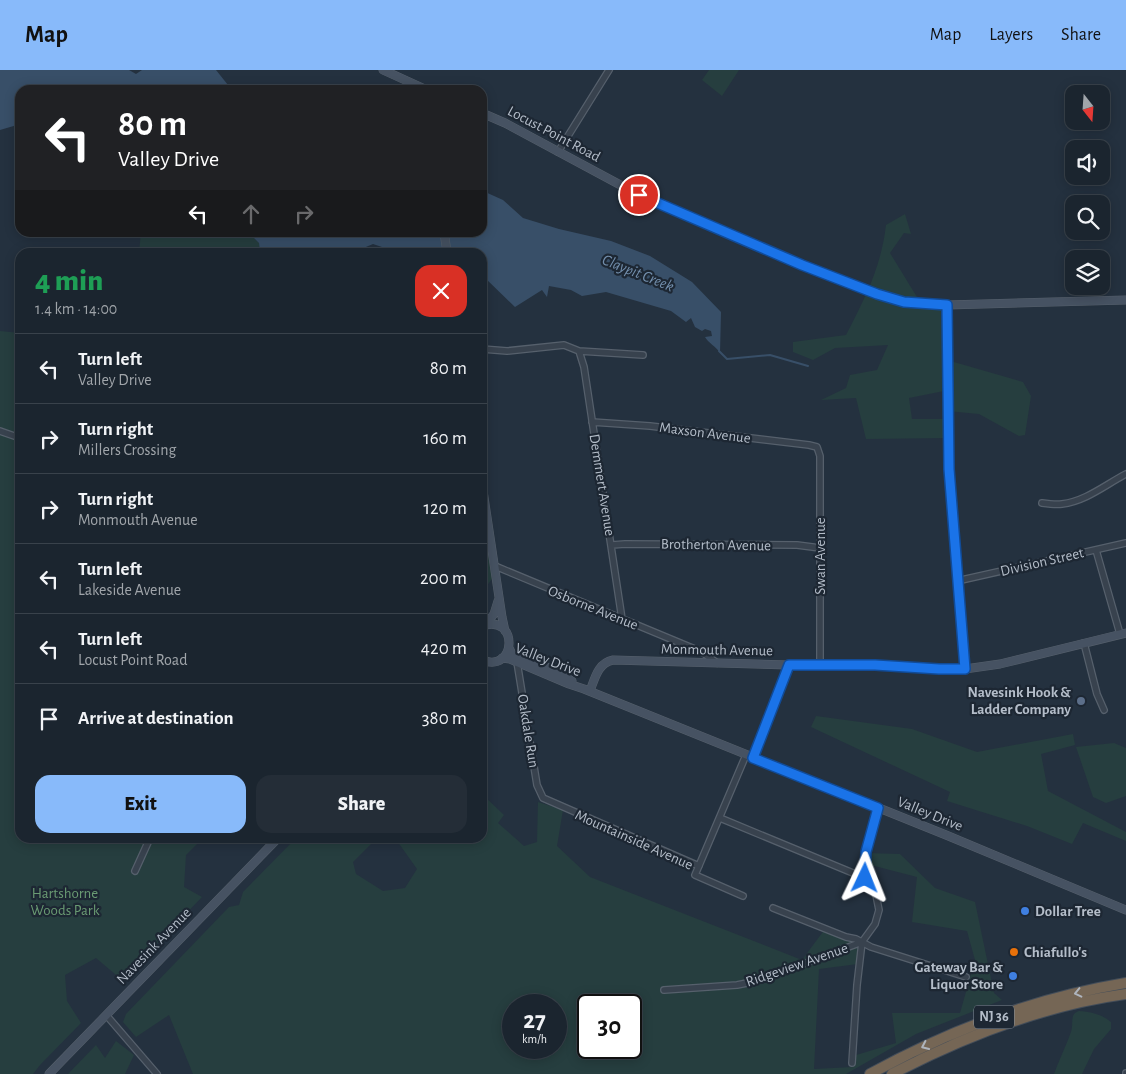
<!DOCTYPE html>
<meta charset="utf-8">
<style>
:root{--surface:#1b252f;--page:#242d37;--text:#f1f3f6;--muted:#a0a5aa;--line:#39424b;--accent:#88bafa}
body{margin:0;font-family:"Alegreya Sans",sans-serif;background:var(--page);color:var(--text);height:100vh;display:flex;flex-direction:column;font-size:19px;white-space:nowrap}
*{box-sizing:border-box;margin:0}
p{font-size:16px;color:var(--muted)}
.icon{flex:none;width:28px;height:28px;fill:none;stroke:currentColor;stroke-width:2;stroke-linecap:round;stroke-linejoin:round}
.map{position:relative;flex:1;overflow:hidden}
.side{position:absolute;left:15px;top:178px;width:472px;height:595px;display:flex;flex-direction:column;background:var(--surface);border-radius:15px;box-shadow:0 2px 12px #0003,0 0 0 1px var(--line)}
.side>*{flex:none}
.hud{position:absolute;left:15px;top:15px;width:472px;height:152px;border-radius:15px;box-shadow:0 2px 12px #0003,0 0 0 1px var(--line);background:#202124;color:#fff;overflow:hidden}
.needle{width:32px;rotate:163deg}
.fabs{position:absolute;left:1065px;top:15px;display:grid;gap:10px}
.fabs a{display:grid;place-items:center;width:45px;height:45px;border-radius:10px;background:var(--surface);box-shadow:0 2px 12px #0003,0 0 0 1px var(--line);font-size:25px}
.speed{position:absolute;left:502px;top:924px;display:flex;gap:10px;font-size:25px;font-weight:700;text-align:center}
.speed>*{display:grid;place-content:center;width:65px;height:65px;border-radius:50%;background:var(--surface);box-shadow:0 2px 12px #0003,0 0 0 1px var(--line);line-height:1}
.speed small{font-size:12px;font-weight:400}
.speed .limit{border:2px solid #111;border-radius:8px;background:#fff;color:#111}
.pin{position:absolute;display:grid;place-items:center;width:42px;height:42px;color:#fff;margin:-21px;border:2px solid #fff;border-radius:50%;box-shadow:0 1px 5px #0007}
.me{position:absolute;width:55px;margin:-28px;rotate:2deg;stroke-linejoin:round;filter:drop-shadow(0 0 4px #0008)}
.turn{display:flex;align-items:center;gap:18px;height:105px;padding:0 20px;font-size:22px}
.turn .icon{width:65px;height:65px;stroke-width:2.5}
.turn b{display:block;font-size:35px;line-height:42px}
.lanes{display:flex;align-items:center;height:48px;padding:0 20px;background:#0003;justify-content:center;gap:25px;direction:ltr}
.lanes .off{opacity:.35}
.round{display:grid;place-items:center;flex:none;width:52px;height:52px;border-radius:15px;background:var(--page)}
.overview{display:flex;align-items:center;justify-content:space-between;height:85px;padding:0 20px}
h1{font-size:30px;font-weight:800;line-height:38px;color:#1e9e55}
.primary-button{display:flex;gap:10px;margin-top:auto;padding:10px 20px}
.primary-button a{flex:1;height:58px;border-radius:15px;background:var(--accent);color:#111;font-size:20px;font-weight:800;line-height:58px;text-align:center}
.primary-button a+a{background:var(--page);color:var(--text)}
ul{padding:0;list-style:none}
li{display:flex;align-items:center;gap:15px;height:70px;padding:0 20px;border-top:1px solid var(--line)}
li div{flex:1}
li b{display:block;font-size:19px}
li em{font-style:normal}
header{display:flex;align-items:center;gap:30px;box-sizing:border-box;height:70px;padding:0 25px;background:var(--accent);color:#111}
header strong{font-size:24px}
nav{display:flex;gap:28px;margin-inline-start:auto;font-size:18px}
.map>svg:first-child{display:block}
.green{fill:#263e3f;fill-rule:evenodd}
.water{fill:#384f68}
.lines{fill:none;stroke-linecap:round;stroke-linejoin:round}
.stream{stroke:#384f68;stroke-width:2}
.street-casing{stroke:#56606c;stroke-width:8}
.secondary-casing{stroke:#56606c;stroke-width:9}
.highway-casing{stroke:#434d59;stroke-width:12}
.street{stroke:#38424e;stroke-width:5.5}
.secondary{stroke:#465262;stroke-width:8}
.highway{stroke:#756655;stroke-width:10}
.oneway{stroke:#aeb4bd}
.route-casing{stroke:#114b97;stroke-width:12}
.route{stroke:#1a73e8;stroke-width:9}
.service-dot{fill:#5c6f8a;stroke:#1d2733;stroke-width:2}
.shop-dot{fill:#3f7fe0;stroke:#1d2733;stroke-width:2}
.food-dot{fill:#e8710a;stroke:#1d2733;stroke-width:2}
.labels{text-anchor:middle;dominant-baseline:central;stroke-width:4.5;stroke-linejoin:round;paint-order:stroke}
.shield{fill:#1d2733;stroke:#87909c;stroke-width:1}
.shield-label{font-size:14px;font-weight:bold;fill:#b4bdc9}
.street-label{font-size:15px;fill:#b4bdc9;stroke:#1d2733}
.poi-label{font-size:15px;font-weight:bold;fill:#b4bdc9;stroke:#1d2733;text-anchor:end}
.park-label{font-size:15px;fill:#6a9b73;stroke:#1d2733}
.water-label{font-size:16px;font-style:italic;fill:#738fad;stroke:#1d2733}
</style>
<header>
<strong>Map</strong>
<nav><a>Map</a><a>Layers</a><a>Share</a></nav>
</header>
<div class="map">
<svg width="1126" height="1004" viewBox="0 0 1126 1004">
<rect width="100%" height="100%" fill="#24313f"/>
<path class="green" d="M709,0H739L722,26L702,10Z
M905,144L911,164L904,163L890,183L920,232L946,234L947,290L1023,312L1031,326L1025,365L1019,366L979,344L948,341L949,320L909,328L912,349H947V368L866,369L856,328L821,330L846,318L850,305L877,300L888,275L835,278L813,290L793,282V272L846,265C865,228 881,198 886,155Z
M226,162L249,163L259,173L260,182H139L141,163Z
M0,261L20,263V768H203L186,785L184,817L202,827L122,910L96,888L65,905L67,931L81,953L40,995L33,1004H0Z
M482,436L494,506L483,521H482Z
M816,646L912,659L977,682L1073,664L1075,675L1041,684L1048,721L1126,762V771L1083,753L1072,774L1027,756L947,731L950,722L811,657Z
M1114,673L1126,678V726L1106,733L1093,727L1076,677Z
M483,725L504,745L498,753L524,776L537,772L538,732L563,740L557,776L590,807L802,890L825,859L862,872L858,894L819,899L814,999L853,997V986L896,973L892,943H960L975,890L967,861L912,852L917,807L863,793L864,783L900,784L935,818L975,832L994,923L1002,930L916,964L846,1004H193L169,945L136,967L123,952L126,944L229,837L239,835L243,822L296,768H377L353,792L356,804L383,821L405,818L417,799L395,768H482ZM514,935H556V978H514ZM589,935H631V978H589Z
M1079,941C1091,942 1101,944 1111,952V959L1094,979L1082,1004H1054C1059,990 1066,976 1071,962C1074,953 1069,944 1079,941Z
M116,971L134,985L125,1004H68L96,975L105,988Z"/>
<path class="water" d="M0,0H129L136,4L142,0H216L232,20H20V59L17,55L0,60Z
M483,121L503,130L523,148L559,159L611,171L650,186L692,212L721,242L720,283C716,276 708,273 705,267L712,266L711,261L705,259L702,261L695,257L691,248L686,252L671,241L606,222L582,226L571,220L549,216L547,227L542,220L515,237L483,206L482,182H387L382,177L373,174L354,182H260L259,173L249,163L482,162Z"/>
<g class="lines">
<path class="stream" d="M719,281L727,289L770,285L808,296"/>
<defs>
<path id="street" d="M558,82L609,0
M947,235L948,369L965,599
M482,279L507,281L564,275L579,281L643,285
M579,281L584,297L622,549
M592,352L650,356L809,375L817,377L820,386V595
M0,361L20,368
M1042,433C1049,434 1056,435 1062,434C1086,431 1105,415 1126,404
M612,475L625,474L797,475L820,478
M1096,480L1120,564
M495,496L702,582L717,593
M957,511L1126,473
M1084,573L1097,624L1104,640
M517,592L537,715L543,728L699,796
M753,688L789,595
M720,748L865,808
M135,801L150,768
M743,826L695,805L746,685
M773,838L846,867L856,869L871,877L966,907
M664,920L737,915L757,911L862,872L875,854L879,840L876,825L865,808L866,782L878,738
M107,946L157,1004
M852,993L857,915L862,872
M1126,1004V1003"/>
<path id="secondary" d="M383,0L427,20
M482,43L505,53L639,125L802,195L890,228L904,232L947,235L1126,230
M444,162L447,182
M482,414L502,547L505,561
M485,555L494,544L498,531
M482,556C519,543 517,604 482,590
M509,578L512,584L516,587L543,595L572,611
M502,588L510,589L569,614L584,619L946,765L1126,840
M590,621C595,608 598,593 613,590L789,595H875L939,599H965L1000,594L1126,563
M49,1004L278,768"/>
<path id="highway" d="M870,1004C950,960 1035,928 1126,913
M892,1004C965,966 1044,935 1126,924"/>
</defs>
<use href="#street" class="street-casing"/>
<use href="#secondary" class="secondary-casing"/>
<use href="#highway" class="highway-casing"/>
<use href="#street" class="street"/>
<use href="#secondary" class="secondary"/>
<use href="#highway" class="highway"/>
</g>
<defs><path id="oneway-chevron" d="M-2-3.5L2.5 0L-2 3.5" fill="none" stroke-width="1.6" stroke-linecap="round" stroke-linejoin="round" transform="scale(1.25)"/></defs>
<g class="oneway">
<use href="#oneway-chevron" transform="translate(1078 923) rotate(167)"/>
<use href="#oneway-chevron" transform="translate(925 976) rotate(155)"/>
</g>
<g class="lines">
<defs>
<path id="route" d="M639,125L802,195L877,224L904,232L947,235L949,399L965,599H939L875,595H789L753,688L878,738L866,782L865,808"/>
</defs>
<use href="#route" class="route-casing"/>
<use href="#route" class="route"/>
</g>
<circle class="service-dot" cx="1081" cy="631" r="5"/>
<g class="shop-dot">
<circle cx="1025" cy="841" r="5"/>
<circle cx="1013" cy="906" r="5"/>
</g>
<circle class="food-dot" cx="1014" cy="882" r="5"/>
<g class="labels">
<rect class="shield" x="974" y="935.5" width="40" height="23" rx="4"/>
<g class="shield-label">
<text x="994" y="947">NJ 36</text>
</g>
<g class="street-label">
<text transform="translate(554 64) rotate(28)">Locust Point Road</text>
<text transform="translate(705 363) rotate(7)">Maxson Avenue</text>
<text transform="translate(602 415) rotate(81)">Demmert Avenue</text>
<text transform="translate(716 475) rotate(1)">Brotherton Avenue</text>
<text transform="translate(820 486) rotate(-90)">Swan Avenue</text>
<text transform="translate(1042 492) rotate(-13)">Division Street</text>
<text transform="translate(593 538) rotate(22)">Osborne Avenue</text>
<text transform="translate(717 580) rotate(1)">Monmouth Avenue</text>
<text transform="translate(548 590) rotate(21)">Valley Drive</text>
<text transform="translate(528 661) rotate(81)">Oakdale Run</text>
<text transform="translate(930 744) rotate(22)">Valley Drive</text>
<text transform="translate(634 770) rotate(24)">Mountainside Avenue</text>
<text transform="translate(154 876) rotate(-46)">Navesink Avenue</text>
<text transform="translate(797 895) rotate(-19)">Ridgeview Avenue</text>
</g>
<g class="poi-label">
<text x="1071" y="622">Navesink Hook &amp;<tspan x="1071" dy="17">Ladder Company</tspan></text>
<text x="1035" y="841" text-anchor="start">Dollar Tree</text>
<text x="1024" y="882" text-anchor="start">Chiafullo's</text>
<text x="1003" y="897">Gateway Bar &amp;<tspan x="1003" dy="17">Liquor Store</tspan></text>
</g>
<g class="park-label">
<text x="65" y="823">Hartshorne<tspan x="65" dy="17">Woods Park</tspan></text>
</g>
<g class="water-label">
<text transform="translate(638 203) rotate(22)">Claypit Creek</text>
</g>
</g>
</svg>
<div class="fabs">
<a><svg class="needle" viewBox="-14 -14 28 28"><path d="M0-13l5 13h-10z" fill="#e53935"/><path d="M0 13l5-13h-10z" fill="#a0a5aa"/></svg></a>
<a><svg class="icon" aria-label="sound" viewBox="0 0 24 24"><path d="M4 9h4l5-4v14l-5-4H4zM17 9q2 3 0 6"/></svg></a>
<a><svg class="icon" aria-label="search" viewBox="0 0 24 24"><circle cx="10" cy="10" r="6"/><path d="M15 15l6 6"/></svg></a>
<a><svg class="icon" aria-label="layers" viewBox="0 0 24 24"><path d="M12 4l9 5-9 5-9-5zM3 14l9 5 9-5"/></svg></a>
</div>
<div class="speed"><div>27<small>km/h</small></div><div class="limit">30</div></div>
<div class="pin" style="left:639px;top:125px;background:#d93025"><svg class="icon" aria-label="arrive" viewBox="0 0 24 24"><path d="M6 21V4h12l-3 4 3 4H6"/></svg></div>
<svg class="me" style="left:865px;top:808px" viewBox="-20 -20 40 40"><path d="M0-17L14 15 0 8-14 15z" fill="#1a73e8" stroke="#fff" stroke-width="4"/></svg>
<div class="hud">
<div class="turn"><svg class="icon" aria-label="left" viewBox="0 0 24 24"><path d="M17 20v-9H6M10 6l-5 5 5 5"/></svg><div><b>80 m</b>Valley Drive</div></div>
<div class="lanes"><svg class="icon" aria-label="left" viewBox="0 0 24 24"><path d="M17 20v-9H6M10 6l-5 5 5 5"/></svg><svg class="icon off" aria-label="ahead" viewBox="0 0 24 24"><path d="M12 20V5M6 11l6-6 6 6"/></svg><svg class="icon off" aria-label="right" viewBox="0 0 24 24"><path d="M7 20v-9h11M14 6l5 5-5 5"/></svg></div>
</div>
<section class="side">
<div class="overview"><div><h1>4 min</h1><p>1.4 km · 14:00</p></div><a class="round" style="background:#d93025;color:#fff"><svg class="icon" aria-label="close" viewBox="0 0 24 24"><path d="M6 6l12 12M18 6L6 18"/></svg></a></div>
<ul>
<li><svg class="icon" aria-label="left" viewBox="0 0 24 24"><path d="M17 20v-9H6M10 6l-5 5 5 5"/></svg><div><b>Turn left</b><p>Valley Drive</p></div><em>80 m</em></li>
<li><svg class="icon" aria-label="right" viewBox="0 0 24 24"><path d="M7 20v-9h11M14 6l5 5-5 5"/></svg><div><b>Turn right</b><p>Millers Crossing</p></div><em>160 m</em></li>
<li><svg class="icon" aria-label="right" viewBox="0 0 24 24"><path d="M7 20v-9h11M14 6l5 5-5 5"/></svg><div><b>Turn right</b><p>Monmouth Avenue</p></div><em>120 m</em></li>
<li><svg class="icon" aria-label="left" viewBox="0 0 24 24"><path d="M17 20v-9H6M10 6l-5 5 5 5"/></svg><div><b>Turn left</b><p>Lakeside Avenue</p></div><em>200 m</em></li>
<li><svg class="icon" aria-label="left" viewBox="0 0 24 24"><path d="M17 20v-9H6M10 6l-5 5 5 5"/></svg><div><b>Turn left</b><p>Locust Point Road</p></div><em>420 m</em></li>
<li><svg class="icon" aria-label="arrive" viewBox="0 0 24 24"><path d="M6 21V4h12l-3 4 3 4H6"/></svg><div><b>Arrive at destination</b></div><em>380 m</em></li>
</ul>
<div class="primary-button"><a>Exit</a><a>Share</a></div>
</section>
</div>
